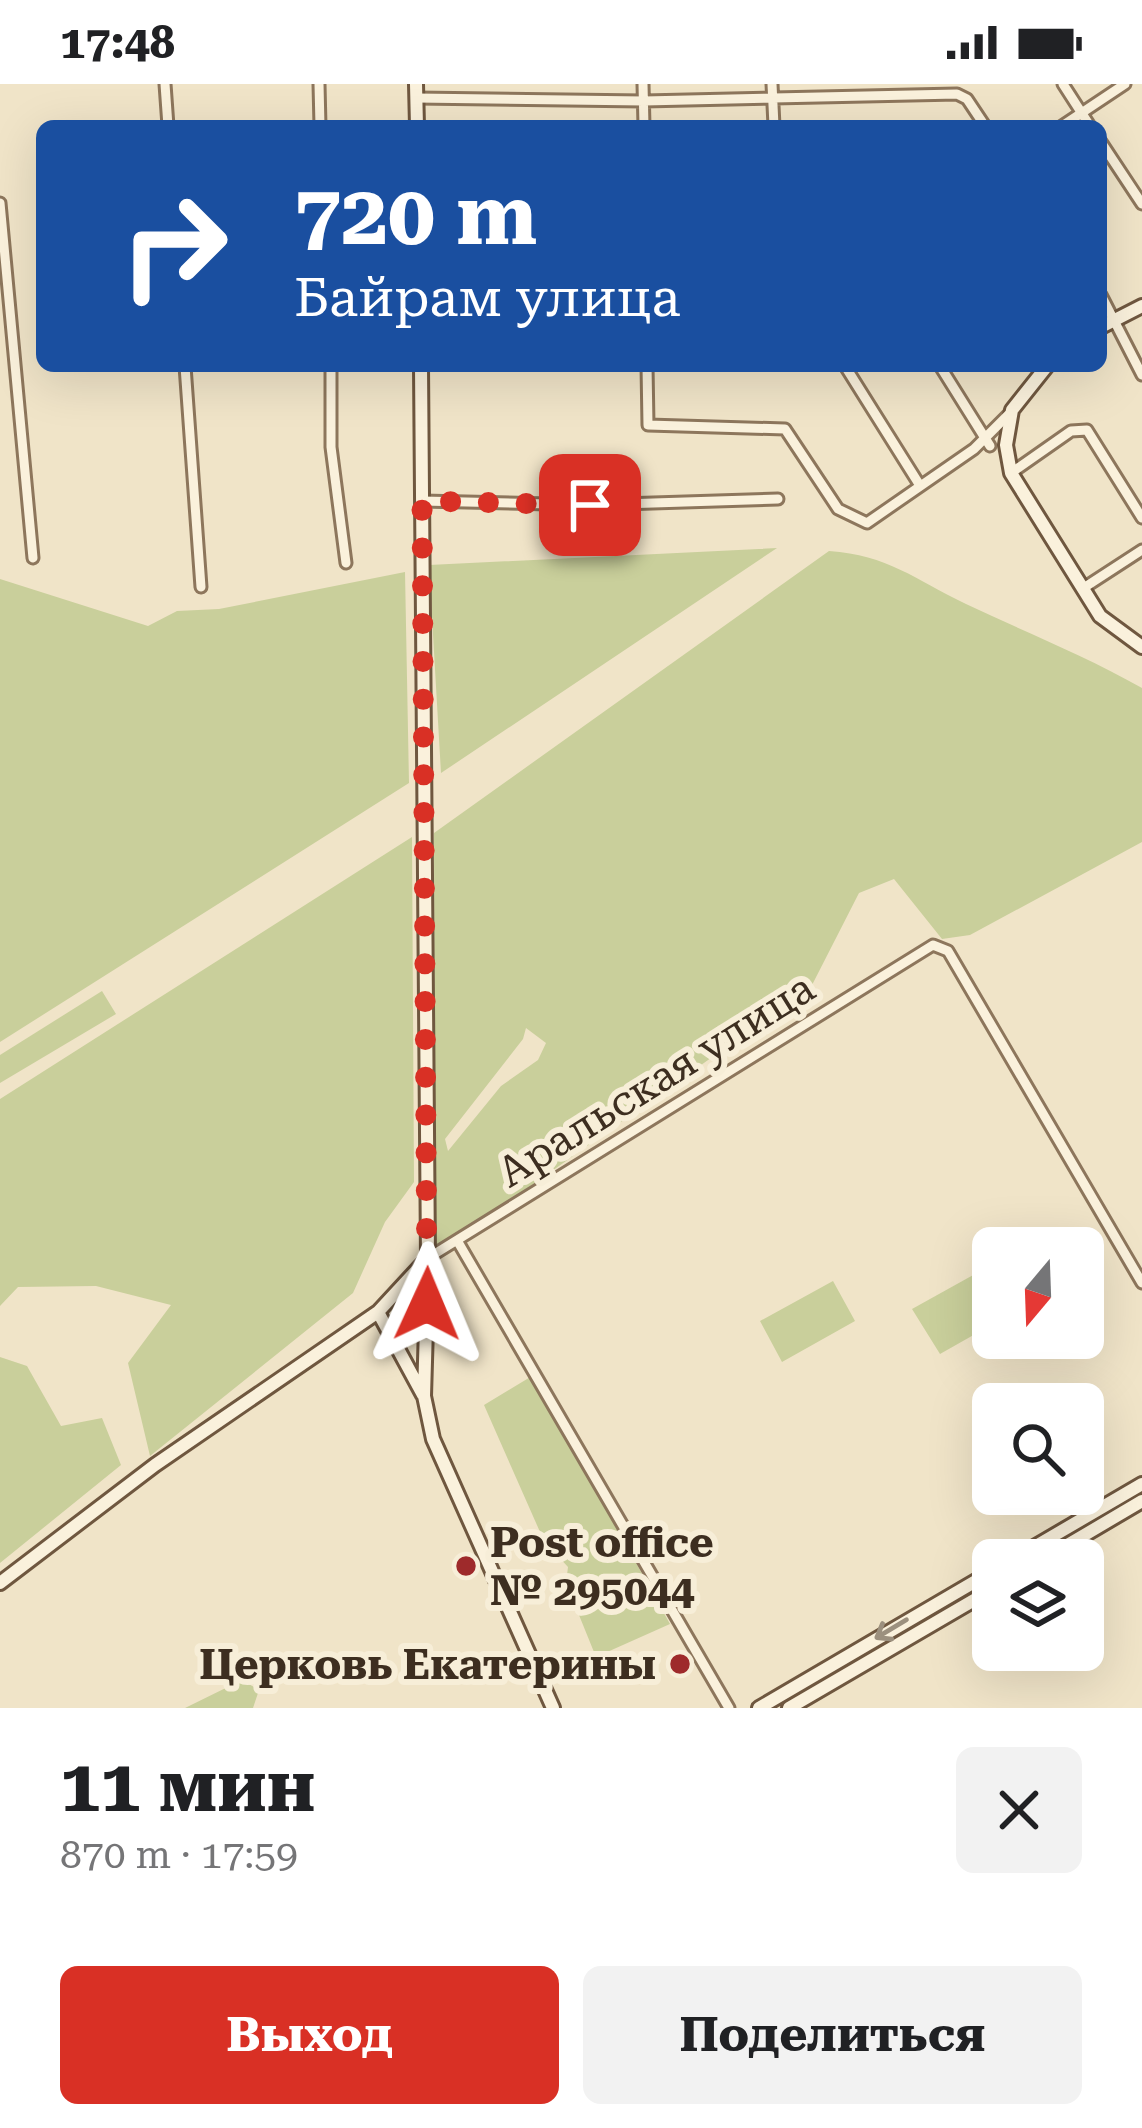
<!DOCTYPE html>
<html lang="ru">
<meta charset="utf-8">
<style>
:root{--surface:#fff;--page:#f2f2f2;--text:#202124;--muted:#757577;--accent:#d93025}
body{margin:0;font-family:"Roboto Serif",serif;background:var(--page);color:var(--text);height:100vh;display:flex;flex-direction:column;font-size:45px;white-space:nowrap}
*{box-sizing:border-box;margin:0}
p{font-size:39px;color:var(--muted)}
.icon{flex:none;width:66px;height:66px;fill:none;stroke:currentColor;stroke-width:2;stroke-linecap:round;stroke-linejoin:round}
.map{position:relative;height:1624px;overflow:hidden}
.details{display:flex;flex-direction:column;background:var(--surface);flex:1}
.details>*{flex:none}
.top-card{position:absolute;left:36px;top:36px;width:1071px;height:252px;border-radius:18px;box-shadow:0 12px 48px #0002;background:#1a4fa0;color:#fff;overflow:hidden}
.needle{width:78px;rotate:199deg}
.buttons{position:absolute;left:972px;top:1143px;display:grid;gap:24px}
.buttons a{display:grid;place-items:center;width:132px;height:132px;border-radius:18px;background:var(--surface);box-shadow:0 12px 48px #0002;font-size:60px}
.pin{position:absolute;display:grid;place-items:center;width:102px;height:102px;color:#fff;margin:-51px;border-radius:24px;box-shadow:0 6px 18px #0006}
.me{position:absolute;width:132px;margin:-66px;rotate:1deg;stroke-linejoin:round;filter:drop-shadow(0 0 9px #0008)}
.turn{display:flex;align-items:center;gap:42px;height:252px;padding:0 60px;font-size:54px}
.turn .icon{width:156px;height:156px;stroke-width:2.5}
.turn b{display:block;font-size:84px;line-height:102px}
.round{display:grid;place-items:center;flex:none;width:126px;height:126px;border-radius:18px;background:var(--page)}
.head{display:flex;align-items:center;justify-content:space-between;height:204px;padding:0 60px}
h1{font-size:72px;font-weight:700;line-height:90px}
.primary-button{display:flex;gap:24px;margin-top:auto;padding:24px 60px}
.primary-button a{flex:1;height:138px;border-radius:18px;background:var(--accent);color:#fff;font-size:48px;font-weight:700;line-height:138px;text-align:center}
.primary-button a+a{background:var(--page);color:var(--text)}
.status{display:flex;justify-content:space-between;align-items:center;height:84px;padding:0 60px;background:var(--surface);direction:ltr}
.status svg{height:33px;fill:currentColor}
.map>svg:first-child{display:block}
.green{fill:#c9cf9b;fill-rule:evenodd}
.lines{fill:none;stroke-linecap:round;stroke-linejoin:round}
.street-casing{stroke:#8d765c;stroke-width:15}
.secondary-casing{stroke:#6f573f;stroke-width:18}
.street{stroke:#faf1dc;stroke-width:9}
.secondary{stroke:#faf1dc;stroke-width:12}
.oneway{stroke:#9c907e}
.route{stroke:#d93025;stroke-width:21;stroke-dasharray:0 37.8}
.poi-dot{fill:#9e2a2b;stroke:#f7eed8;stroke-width:4.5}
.labels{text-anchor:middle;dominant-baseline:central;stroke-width:12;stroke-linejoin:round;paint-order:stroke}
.street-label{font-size:42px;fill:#3d2e20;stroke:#f7eed8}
.poi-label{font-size:42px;font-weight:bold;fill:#3d2e20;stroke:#f7eed8;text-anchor:start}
</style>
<div class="status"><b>17:48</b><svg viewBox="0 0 49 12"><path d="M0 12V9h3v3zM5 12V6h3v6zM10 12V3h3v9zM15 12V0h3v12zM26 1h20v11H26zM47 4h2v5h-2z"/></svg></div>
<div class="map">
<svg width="1142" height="1624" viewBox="0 0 1142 1624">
<rect width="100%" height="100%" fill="#f0e4c8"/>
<path class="green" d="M777,464L441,689L429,481Z
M829,467C888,471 914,495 966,520C1025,548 1084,571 1142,604V758L970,851L942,855L894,795L859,809L811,903L435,1170L434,749ZM526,944L546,959L538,976L501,1002L448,1067L445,1055L523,955Z
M405,488L409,699L0,958V495L148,542L177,527L219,525Z
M412,753L414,1098L385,1138L353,1209L150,1372L128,1279L171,1221L96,1202L18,1203L0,1222V1015Z
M102,907L116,930L0,999V971Z
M993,1180V1240L940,1270L912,1225Z
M833,1197L855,1237L782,1278L760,1237Z
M0,1273L27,1282L61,1342L102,1334L121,1381L0,1479Z
M532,1292L670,1540L596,1573L566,1499L568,1483L544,1457L484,1321Z
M242,1596L259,1606L253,1624H185Z"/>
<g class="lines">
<defs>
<path id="street" d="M165,0L168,42
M319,0L320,42
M643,0L644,42
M772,0L774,42
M1063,0L1090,42
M416,14L644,17L957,10L967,15L985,42
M1062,42L1125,0
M1101,58L1142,120
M0,119L33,474
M1101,211L1142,291
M185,282L201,503
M331,282V363L346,479
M647,282L648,341L785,345L838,425L867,439L974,365L1010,329
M845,282L919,400
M940,282L990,362
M1011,389L1071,347L1087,346L1142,434
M422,417L590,421L778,415
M1082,505L1142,466
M458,1158L729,1624
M428,1174L933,861L948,867L1142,1199"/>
<path id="secondary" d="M416,0L417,42
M1101,243L1142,222
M421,282L428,1174L424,1312L433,1355L553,1624
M1047,282L1012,326L1006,361L1011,389L1100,532L1142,563
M378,1228L423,1311
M1012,1476L1142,1400
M1042,1476L1142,1417
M0,1499L155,1381L378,1228L428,1174
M759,1624L993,1487
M789,1624L993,1505"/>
</defs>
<use href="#street" class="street-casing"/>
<use href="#secondary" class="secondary-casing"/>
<use href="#street" class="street"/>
<use href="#secondary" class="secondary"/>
</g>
<defs><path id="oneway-shaft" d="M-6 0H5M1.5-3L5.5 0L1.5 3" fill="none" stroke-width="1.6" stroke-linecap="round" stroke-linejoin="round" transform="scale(3)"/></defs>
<use class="oneway" href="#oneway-shaft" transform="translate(891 1545) rotate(149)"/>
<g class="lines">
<path class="route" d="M427,1220L422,417L590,421"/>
</g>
<g class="poi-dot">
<circle cx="466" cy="1482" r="12"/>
<circle cx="680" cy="1580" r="12"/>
</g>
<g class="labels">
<g class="street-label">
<text transform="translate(656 996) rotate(-32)">Аральская улица</text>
</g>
<g class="poi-label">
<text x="490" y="1458">Post office<tspan x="490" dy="48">№ 295044</tspan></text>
<text x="656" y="1580" text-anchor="end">Церковь Екатерины</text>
</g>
</g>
</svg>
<div class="buttons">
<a><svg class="needle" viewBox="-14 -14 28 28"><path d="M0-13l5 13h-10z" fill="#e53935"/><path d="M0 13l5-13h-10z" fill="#757577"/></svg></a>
<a><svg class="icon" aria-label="search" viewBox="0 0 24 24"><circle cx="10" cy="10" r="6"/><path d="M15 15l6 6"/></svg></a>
<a><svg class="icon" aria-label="layers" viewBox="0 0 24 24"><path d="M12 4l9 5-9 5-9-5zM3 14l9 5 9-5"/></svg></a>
</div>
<div class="pin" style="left:590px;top:421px;background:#d93025"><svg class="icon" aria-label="arrive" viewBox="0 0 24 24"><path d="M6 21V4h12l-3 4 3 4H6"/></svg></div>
<svg class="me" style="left:427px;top:1220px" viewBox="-20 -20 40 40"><path d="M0-17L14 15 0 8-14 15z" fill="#d93025" stroke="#fff" stroke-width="4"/></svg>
<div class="top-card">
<div class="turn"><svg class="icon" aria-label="right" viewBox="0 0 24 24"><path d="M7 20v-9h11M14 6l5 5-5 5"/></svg><div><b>720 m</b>Байрам улица</div></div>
</div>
</div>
<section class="details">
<div class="head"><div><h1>11 мин</h1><p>870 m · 17:59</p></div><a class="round"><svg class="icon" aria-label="close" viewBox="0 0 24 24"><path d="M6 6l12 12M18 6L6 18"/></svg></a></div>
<div class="primary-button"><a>Выход</a><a>Поделиться</a></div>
</section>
